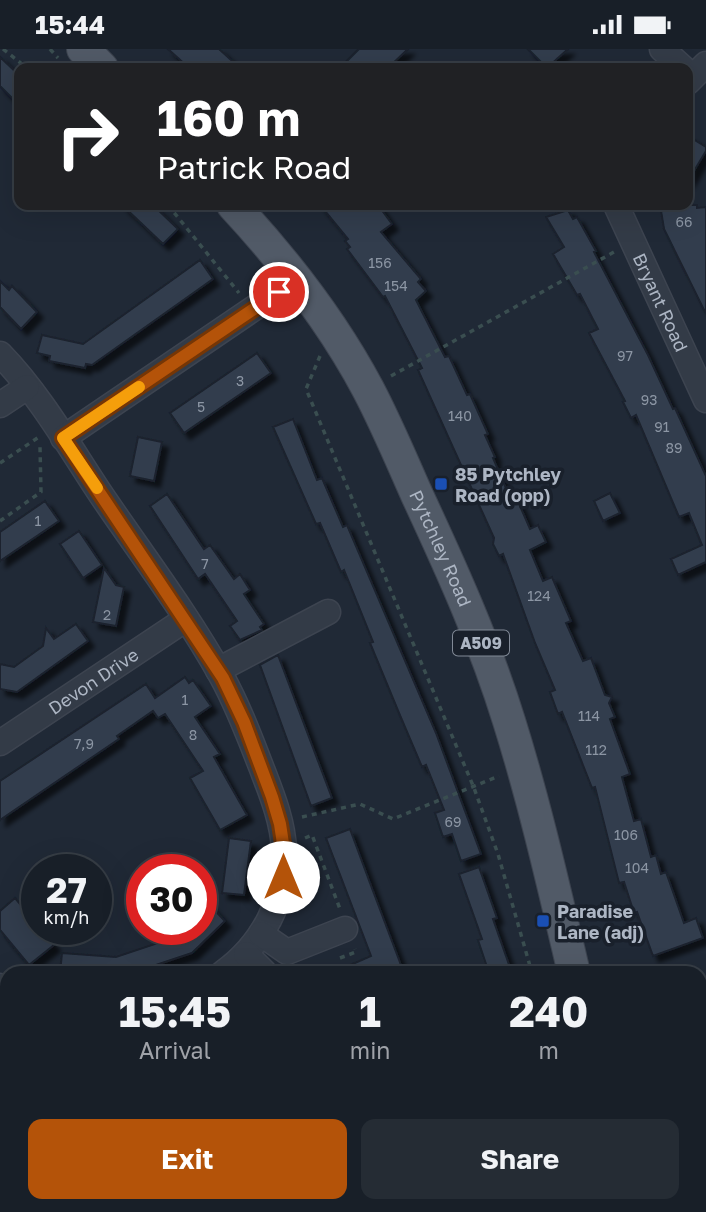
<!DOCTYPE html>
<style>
:root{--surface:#181f28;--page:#252c34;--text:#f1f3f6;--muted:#9fa2a8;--line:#363d45;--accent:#b45309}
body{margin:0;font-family:"Golos Text",sans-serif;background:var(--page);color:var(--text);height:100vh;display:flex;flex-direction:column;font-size:26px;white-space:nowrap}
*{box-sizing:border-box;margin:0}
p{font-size:23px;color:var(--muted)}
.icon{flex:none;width:38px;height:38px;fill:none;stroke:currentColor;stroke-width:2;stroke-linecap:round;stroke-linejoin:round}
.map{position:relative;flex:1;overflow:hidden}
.drawer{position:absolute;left:0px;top:917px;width:707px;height:247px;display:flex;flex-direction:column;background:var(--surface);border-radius:21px 21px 0 0;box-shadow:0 7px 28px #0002,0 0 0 2px var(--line)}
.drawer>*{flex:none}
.hud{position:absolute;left:14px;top:14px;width:679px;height:147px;border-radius:14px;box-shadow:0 7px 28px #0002,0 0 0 2px var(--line);background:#202124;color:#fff;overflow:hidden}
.speed{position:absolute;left:21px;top:805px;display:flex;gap:14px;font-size:35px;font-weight:700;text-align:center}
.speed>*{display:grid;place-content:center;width:91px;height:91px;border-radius:50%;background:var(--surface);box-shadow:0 7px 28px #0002,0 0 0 2px var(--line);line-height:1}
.speed small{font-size:18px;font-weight:400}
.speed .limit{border:10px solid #d22;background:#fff;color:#111}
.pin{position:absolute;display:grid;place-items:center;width:60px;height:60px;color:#fff;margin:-30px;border:4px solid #fff;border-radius:50%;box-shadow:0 2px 7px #0007}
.me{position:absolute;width:77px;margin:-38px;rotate:0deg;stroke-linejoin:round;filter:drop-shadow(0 0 5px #0008)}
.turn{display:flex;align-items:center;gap:24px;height:147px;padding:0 28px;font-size:32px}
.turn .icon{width:91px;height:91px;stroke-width:2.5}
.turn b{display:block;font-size:49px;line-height:60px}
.eta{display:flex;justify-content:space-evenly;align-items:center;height:119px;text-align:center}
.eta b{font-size:42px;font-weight:700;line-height:49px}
.cta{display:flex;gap:14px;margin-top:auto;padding:14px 28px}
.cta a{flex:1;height:80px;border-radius:14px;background:var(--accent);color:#fff;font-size:28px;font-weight:700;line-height:80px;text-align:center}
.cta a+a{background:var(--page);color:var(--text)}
.status{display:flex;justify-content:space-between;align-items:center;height:49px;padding:0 35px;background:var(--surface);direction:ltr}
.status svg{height:19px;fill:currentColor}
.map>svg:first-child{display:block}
.building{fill:#323d4d;stroke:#1b222d;stroke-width:2;filter:url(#shadow)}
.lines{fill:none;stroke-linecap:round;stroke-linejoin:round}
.minor-casing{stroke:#3d4450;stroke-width:27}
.major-casing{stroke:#3d4450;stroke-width:34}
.path{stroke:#3a4e50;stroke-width:3.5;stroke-dasharray:5 5;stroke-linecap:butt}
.minor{stroke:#333b47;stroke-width:24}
.major{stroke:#515a67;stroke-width:32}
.route-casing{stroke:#753606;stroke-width:18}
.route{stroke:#b45309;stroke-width:12}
.slow{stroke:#f59e0b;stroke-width:12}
.transit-dot{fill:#1a4fb4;stroke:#19202b;stroke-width:2.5}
.labels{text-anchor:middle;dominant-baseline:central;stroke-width:7;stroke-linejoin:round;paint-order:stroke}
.number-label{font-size:14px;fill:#8c96a4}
.shield{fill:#19202b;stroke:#818996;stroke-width:2}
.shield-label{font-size:16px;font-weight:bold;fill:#adb6c4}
.street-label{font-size:18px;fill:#adb6c4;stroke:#19202b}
.poi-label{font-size:18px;font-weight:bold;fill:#adb6c4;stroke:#19202b;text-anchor:start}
</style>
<div class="status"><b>15:44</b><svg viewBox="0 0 49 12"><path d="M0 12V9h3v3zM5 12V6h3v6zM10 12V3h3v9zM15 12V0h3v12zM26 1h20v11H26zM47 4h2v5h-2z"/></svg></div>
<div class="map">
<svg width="706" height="1163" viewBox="0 0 706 1163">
<defs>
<filter id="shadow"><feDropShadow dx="6" dy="6" stdDeviation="2" flood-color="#0009"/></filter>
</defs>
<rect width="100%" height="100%" fill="#202936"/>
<path class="building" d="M168,0H219L240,19H189Z
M359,0H408L388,19H340Z
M528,0H568L547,19Z
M0,8L19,26V56L0,37Z
M688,87L706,98V102L688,132Z
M122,156H153L178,180L163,195Z
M320,156H378L392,175L381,183L421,230L418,233L426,242L416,251L445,308L449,307L467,346L470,345L488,385L485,386L495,408L493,409L512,453L517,450L530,480L538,476L546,493L530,501L543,532L552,528L571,572L566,574L583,612L591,609L605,646L612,648L609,654L615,668L610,670L630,725L622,728L634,772L641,770L651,808L656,806L661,825L666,823L684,874L696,869L703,889L653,907L637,863L634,864L624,833L619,834L595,738L592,739L562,663L558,665L550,643L555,641L535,594L503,505L499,507L493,495L494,489L418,321L422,319L385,247L383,248L347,200L350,198L345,192L348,190Z
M660,156H697V159L706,158V265L664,180Z
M568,161L573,170L577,168L596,202L594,203L648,306L673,360L675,359L706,427V513L678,526L671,510L702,496L689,464L679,468L636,366L631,369L623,353L625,352L589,284L598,280L580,245L577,246L553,205L564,198L546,168Z
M200,211L213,230L92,316L86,315L85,319L49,312L50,307L37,304L42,286L83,295Z
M0,232L9,241L12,237L37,263L21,280L0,258Z
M257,304L271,324L184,384L170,364Z
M293,370L317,431L322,429L343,478L347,476L436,684L481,805L461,812L452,785L443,788L435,764L444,761L426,716L422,718L399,664L370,594L373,593L344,521L341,523L320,474L316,475L273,378Z
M138,388L162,393L154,432L130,427Z
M610,444L620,464L603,472L594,452Z
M167,445L204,500L210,496L234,530L240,525L250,541L244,545L264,575L260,578L262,581L240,591L230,577L237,572L205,525L198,530L150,457Z
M45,452L59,472L0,512V483Z
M79,482L102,516L83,529L60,495Z
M104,519L116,536L124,538L116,577L93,573Z
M76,575L88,592L17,643L0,640V615L14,618L43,597L46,579L54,590Z
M278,606L332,749L311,757L260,616Z
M185,628L189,634L193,631L211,657L195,668L220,705L214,708L247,766L220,781L190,729L203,722L165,665L158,669L153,662L117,687L119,690L0,771V732L146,635L155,649Z
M350,780L370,834L404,924H332L371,907L326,789Z
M229,789L251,792L244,846L222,844Z
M479,818L497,869L493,870L512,924H489L478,891L482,890L459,825Z
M201,847L225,872L192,904L132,924H60L62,904L116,908L179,887L186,880H201Z
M15,849L37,875V880H41L54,896L29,916L0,881V862Z"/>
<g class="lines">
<defs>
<g id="minor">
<path d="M662,0L683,19"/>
<path d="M688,33L706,15"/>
<path id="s1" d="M616,156L706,351"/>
<path d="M0,305C40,346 70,399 102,447C142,506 187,565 222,628C238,657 250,689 262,720C272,746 283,773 284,801C287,850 262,896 223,924"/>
<path d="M0,356L27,338"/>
<path d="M63,389L297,230"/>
<path d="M218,621L328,563"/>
<path id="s2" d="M0,694L186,570"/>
<path d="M261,885L287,903L345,880"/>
<path d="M246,905L265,924"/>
<path d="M0,937L7,941"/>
<path d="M323,1163L340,1157"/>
</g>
<g id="major">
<path d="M83,0L102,19"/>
<path id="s3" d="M233,156C284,211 332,272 368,340C386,374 401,410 417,446C451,519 485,594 509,672C535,755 554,839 574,924"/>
<path d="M629,1157L630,1163"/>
</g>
</defs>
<use href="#minor" class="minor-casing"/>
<use href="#major" class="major-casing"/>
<path class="path" d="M3,0L27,19
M50,0L58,9
M168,156L239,244
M200,156L207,163
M320,307L306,340L474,739L498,805L532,924
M391,327L614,203
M0,414L39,388
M0,472L41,443L40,398L44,396
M302,768L360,755L393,770L499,727
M305,789L312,786L340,860
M340,909L356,903L355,900
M0,1019L7,1016"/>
<use href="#minor" class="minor"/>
<use href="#major" class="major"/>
</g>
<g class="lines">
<defs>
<path id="route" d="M279,243L63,389L223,629L244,673L272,748L280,775L284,801L283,828"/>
</defs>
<use href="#route" class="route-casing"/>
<use href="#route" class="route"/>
<path class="slow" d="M97,439L63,389L139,338"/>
</g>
<g class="transit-dot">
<rect x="434" y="428" width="14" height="14" rx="3.5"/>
<rect x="536" y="865" width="14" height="14" rx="3.5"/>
</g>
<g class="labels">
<g class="number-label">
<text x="684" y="172">66</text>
<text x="380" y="213">156</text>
<text x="396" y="236">154</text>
<text x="625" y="306">97</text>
<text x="240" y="331">3</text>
<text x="649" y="350">93</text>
<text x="201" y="357">5</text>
<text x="460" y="366">140</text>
<text x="662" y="377">91</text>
<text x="674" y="398">89</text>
<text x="38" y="471">1</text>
<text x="205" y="514">7</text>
<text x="539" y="546">124</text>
<text x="107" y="565">2</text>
<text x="185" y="650">1</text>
<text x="589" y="666">114</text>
<text x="193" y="685">8</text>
<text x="84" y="694">7,9</text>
<text x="596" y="700">112</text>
<text x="453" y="772">69</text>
<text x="626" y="785">106</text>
<text x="637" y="818">104</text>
</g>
<rect class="shield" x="453" y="581.5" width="56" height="25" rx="5"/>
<g class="shield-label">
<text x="481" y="594">A509</text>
</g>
<g class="street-label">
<text stroke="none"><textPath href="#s1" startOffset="107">Bryant Road</textPath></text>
<text stroke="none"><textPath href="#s3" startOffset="404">Pytchley Road</textPath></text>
<text stroke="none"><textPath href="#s2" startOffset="112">Devon Drive</textPath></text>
</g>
<g class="poi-label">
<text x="455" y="425">85 Pytchley<tspan x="455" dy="21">Road (opp)</tspan></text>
<text x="557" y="862">Paradise<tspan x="557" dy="21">Lane (adj)</tspan></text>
</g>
</g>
</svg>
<div class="speed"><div>27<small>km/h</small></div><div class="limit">30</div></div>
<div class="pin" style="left:279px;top:243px;background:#d93025"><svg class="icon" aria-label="arrive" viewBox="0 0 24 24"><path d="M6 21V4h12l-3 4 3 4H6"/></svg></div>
<svg class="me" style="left:283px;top:828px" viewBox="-20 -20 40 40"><circle r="19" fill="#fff"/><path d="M0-13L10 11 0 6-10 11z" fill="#b45309"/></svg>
<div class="hud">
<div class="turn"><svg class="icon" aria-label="right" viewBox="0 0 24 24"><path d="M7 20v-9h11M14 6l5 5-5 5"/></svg><div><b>160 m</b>Patrick Road</div></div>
</div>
<section class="drawer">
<div class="eta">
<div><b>15:45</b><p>Arrival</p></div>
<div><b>1</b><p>min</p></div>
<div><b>240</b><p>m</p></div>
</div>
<div class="cta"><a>Exit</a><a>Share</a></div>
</section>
</div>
